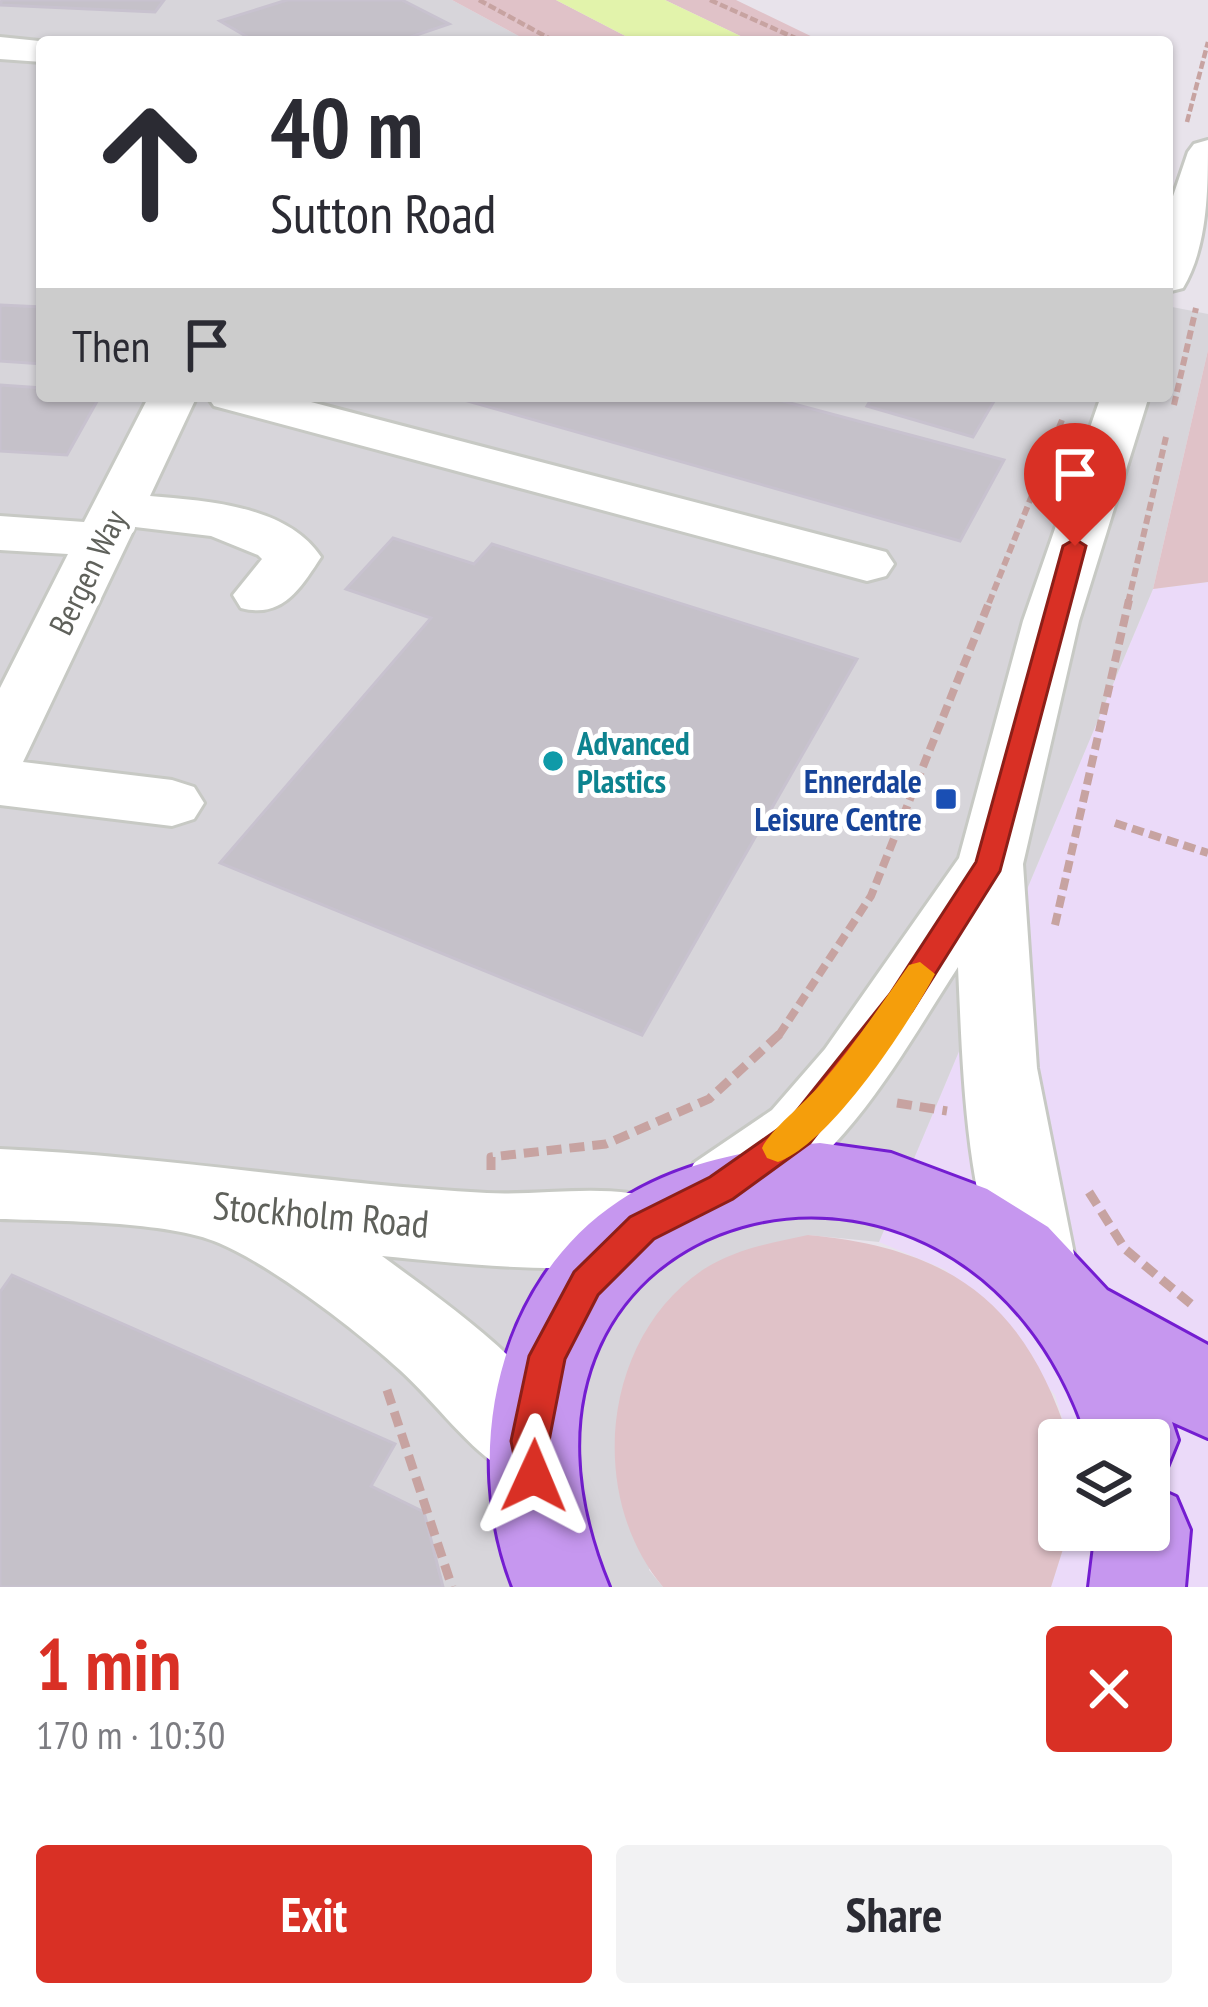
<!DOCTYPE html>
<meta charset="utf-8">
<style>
:root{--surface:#fff;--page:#f2f2f3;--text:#2b2b33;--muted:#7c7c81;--accent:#d93025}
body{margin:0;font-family:"PT Sans Narrow",sans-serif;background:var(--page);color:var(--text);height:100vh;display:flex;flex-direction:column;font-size:45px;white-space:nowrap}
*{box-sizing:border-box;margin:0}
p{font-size:39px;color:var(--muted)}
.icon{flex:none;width:66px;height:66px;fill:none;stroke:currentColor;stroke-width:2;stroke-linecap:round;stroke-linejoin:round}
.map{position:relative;height:1587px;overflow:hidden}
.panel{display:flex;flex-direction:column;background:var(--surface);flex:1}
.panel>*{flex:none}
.top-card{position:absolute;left:36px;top:36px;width:1137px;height:366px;border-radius:12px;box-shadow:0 3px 9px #0004;background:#fff;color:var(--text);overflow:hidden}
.controls{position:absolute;left:1038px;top:1419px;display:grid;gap:24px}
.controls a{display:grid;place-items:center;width:132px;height:132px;border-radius:12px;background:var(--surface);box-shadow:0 3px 9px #0004;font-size:60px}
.pin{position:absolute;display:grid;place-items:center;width:102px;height:102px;color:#fff;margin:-123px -51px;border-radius:50% 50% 50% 0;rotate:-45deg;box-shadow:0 0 12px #0007}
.pin .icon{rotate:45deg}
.me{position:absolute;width:132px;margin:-66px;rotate:1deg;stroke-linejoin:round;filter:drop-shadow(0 0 9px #0008)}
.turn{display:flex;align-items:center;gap:42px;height:252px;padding:0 36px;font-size:54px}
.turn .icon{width:156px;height:156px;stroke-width:2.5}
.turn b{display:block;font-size:84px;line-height:102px}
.then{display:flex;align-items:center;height:114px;padding:0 36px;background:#0003;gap:24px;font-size:45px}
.round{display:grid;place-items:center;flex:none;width:126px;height:126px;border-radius:12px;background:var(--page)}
.summary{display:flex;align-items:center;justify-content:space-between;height:204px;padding:0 36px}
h1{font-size:72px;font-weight:800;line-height:90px;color:var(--accent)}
.cta{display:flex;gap:24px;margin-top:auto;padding:24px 36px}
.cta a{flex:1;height:138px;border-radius:12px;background:var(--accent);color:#fff;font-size:48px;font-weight:800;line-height:138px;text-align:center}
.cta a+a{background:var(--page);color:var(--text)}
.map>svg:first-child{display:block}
.commercial{fill:#ebdaf9}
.industrial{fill:#d7d5da}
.green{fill:#e0c2c8}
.water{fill:#e2f3ab}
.building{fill:#c5c1c9;stroke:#c8c2cf;stroke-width:3}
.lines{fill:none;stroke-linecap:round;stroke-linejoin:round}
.minor-casing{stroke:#c7c9c4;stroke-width:6}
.highway-casing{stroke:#741dd1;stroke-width:6}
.path-far3{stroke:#c7a3a1;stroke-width:4.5;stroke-dasharray:8 3;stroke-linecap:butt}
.path-far2{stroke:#c7a3a1;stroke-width:6;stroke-dasharray:9 4.5;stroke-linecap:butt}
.path-far1{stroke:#c7a3a1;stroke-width:8;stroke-dasharray:12 6;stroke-linecap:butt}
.path{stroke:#c7a3a1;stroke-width:9;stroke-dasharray:15 8;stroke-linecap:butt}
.minor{fill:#fff;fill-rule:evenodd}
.highway{fill:#c697ef;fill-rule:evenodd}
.route{fill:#d93025;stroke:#8d1f18;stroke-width:3}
.slow{fill:#f59e0b}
.culture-dot{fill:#0f9aa8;stroke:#fff;stroke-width:4.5}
.transit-dot{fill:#1a4fb4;stroke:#fff;stroke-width:4.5}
.labels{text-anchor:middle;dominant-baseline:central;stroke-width:10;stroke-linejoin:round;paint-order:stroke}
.street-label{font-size:33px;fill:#5f615b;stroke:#fff}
.culture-label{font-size:33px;font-weight:bold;fill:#0d838f;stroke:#fff;text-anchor:start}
.transit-label{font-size:33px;font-weight:bold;fill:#164399;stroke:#fff;text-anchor:end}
.near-street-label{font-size:39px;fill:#5f615b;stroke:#fff}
</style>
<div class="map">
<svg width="1208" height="1587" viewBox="0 0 1208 1587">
<rect width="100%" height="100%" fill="#e8e3eb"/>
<path class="commercial" d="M1208,582V1587H1051L1069,1530H1149V1440H1069L1055,1395L946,1270L879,1242L1153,589Z"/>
<path class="industrial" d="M0,0H452L530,42H42V396H1167V306L1208,314V350L1153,589L879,1242L808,1235L649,1570L663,1587H0Z"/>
<path class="green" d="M452,0H556L637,42H530Z
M665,0H736L823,42H753Z
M1208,350V582L1153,589Z
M808,1235C949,1248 1025,1301 1069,1440H1059V1530H1069L1051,1587H663C586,1495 602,1337 704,1269C736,1249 771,1243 808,1235Z"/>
<path class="water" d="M556,0H665L753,42H637Z"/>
<path class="building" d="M164,0L155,12L0,5L2,0Z
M287,0H402L449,24L396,42H256L220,21Z
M0,305L42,307V364L0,361Z
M0,385L42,388V396H100L67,455L0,451Z
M450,396H764L1004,460L960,541Z
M873,396H997L973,437L867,406Z
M393,538L474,564L492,544L857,659L642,1035L220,863L431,618L346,589Z
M12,1275L395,1444L371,1486L424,1512L443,1587H0V1292Z"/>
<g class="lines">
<defs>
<path id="minor" d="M0,37L49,42H42V62L0,59Z
M1208,140C1208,189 1208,246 1183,288L1167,292V214L1188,152L1194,144Z
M149,396H197L150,496C206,501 287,505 321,557C300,589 282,619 241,608L233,595L262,559L258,555L211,536L135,527L23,762L172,780L194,787L204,803L194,819L172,826L0,805V688L68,554L0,550V516L84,522Z
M207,396H288L886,552L894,564L886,576L867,581L214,406Z
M1101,396H1149L1079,621L1023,864L1037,1068L1077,1269L1065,1295L1037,1306L1009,1295C965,1197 963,1074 958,967C895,1064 836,1180 721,1223L694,1213L682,1188L694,1163L772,1110L825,1049L959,858L1023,621Z
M0,1149C163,1156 324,1184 487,1193C547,1196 613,1181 670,1203L681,1228L670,1253C597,1281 461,1263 382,1256C444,1302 543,1369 573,1441L561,1472L530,1484C476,1462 443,1409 400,1370C356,1330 273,1266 219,1243C169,1221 57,1221 0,1219Z"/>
<path id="highway" d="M820,1143L891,1153L987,1189L1048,1227L1107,1290L1208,1345V1438L1172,1422L1178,1440L1165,1472L1149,1479V1440H1088C964,1062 448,1199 609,1587H513C461,1455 496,1282 619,1201C678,1162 751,1149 820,1143Z
M1149,1485L1176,1497L1190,1530L1185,1587H1089L1096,1530H1149Z"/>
</defs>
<use href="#minor" class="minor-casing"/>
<use href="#highway" class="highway-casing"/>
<path class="path-far3" d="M479,0L556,42
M710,0L804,42
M1187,122L1208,42"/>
<path class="path-far2" d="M1174,405L1196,308
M989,603L1062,420
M1128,603L1166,437"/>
<path class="path-far1" d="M1115,823L1208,853
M1055,925L1129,600
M779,1035L871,896L990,600"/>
<path class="path" d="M897,1103L947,1111
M491,1170V1157L606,1144L709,1099L782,1032
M1089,1192L1125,1249L1191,1304
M387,1390L452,1587"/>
<use href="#minor" class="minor"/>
<use href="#highway" class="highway"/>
</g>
<path class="route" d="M1075,539L1086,546L1000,871L912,1011L810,1143L733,1199L654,1239L598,1295L565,1359L549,1441L553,1476L547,1489L534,1495L521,1489L511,1441L529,1356L574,1272L630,1217L710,1177L787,1123L890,994L976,862L1063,546Z"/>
<path class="slow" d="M920,962L935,974C909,1024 831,1143 778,1162L767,1158L762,1148C770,1130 804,1104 819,1086C852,1048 880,1006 909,965Z"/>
<circle class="culture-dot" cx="553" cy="761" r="12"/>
<rect class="transit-dot" x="934" y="787" width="24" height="24" rx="6"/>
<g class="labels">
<g class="street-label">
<text transform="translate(87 572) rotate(-64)">Bergen Way</text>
</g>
<g class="culture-label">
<text x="577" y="742">Advanced<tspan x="577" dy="38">Plastics</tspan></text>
</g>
<g class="transit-label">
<text x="922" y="780">Ennerdale<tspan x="922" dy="38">Leisure Centre</tspan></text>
</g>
<g class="near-street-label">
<text transform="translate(321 1214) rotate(5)">Stockholm Road</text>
</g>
</g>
</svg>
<div class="controls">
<a><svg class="icon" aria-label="layers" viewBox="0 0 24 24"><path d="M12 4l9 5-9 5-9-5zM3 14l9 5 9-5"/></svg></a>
</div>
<div class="pin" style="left:1075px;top:546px;background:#d93025"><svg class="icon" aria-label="arrive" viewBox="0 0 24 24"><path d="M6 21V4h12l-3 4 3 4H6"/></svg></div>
<svg class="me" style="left:534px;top:1476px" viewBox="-20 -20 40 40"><path d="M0-17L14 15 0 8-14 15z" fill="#d93025" stroke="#fff" stroke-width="4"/></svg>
<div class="top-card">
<div class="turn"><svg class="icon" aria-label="ahead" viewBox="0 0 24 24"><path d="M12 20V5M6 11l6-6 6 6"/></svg><div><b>40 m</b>Sutton Road</div></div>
<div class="then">Then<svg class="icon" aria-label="arrive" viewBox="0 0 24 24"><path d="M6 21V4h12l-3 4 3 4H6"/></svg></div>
</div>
</div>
<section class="panel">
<div class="summary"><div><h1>1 min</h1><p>170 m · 10:30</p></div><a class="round" style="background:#d93025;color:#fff"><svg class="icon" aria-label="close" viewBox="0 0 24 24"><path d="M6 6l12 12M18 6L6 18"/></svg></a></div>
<div class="cta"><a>Exit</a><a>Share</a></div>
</section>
